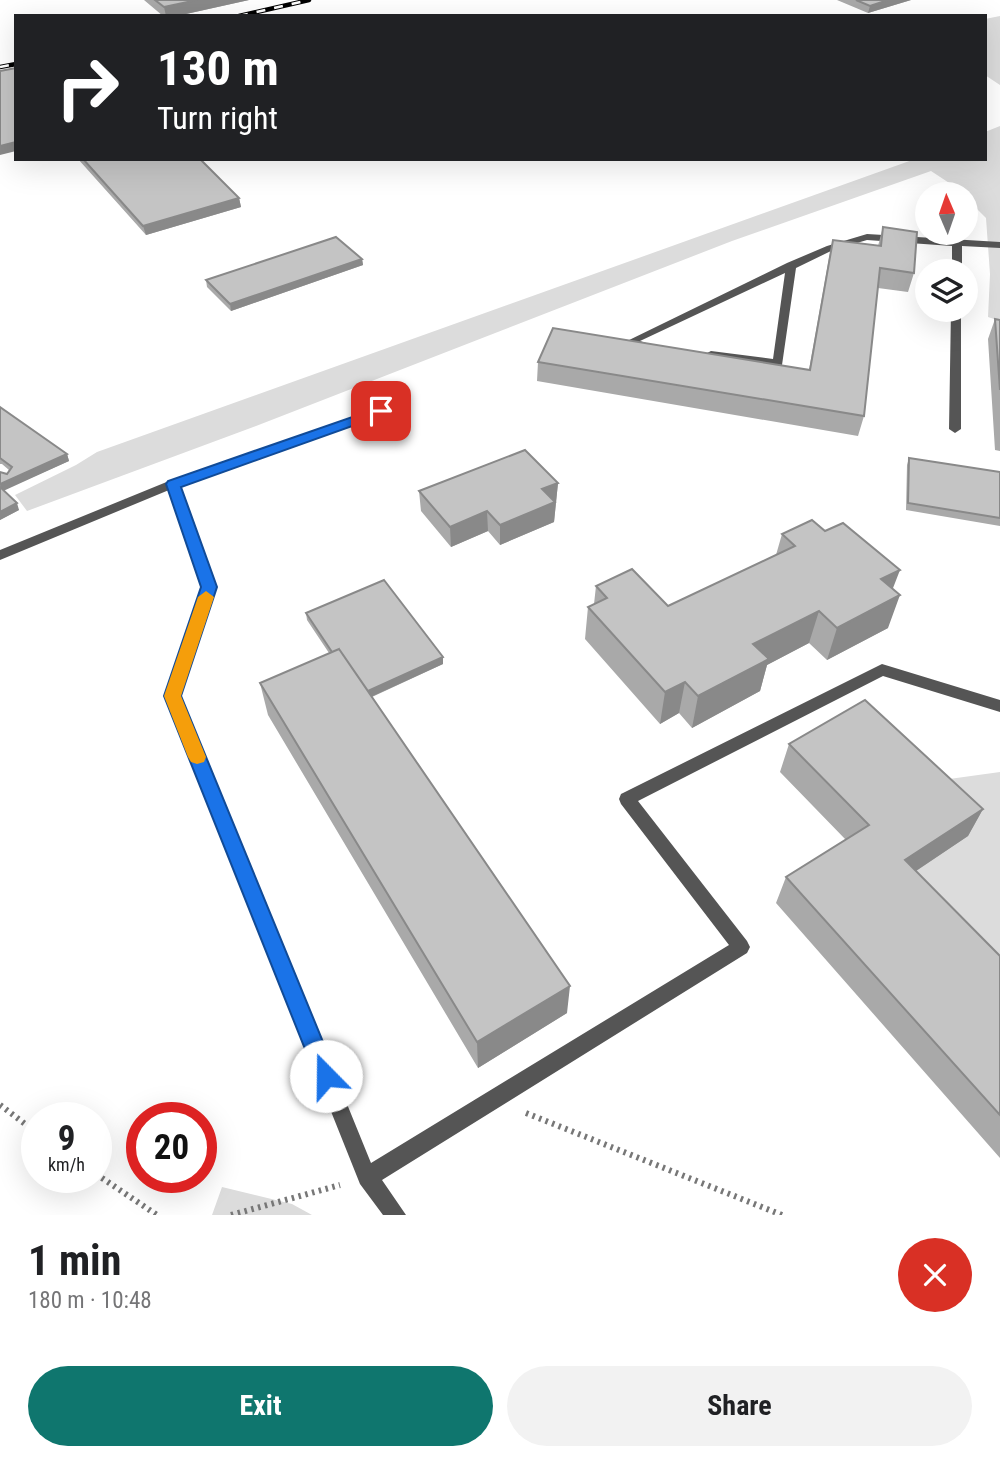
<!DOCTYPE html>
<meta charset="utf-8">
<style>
:root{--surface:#fff;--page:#f2f2f2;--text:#202124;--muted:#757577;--accent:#0f766e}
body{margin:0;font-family:"Roboto Condensed",sans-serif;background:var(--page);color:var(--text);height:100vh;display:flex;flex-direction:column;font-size:26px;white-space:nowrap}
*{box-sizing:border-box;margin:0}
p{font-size:23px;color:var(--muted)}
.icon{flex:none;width:38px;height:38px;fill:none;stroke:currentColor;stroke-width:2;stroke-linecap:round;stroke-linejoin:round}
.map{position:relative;height:1215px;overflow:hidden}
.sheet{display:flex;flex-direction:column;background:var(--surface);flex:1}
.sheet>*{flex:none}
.top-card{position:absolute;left:14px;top:14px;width:973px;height:147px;border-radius:0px;box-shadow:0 7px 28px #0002;background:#202124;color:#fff;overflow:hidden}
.needle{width:46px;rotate:358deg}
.buttons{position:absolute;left:915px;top:182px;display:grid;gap:14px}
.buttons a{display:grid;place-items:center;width:63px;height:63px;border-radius:50%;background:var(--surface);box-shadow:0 7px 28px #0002;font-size:35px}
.speed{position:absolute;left:21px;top:1102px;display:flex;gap:14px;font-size:35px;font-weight:700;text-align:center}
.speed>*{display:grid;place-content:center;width:91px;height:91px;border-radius:50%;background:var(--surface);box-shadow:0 7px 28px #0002;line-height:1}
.speed small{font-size:18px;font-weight:400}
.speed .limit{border:10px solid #d22;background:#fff;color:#111}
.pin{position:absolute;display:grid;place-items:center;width:60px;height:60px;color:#fff;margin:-30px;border-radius:14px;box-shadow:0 4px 10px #0006}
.me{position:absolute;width:77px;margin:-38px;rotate:338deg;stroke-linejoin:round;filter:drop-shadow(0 0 5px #0008)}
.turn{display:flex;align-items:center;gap:24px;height:147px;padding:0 28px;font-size:32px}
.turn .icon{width:91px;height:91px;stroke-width:2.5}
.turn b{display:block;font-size:49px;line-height:60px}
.round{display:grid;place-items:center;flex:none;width:74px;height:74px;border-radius:37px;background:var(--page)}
.overview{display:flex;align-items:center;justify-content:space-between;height:119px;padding:0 28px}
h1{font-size:42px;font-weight:700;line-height:52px}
.button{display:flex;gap:14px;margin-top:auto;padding:14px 28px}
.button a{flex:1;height:80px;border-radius:42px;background:var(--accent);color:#fff;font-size:28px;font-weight:700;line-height:80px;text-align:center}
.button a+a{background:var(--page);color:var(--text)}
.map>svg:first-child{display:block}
.green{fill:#dcdcdc}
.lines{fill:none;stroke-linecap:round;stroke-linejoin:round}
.path{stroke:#777;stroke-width:6;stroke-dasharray:2.5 4.5;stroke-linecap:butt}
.service{fill:#555;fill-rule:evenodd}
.rail-casing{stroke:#000;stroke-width:4.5}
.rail{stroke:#fff;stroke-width:2.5;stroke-dasharray:9;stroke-linecap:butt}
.wall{fill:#a9a9a9}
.shaded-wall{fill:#898989}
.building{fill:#c4c4c4;stroke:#898989;stroke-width:2}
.route{fill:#1a73e8;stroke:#114b97;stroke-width:2}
.slow{fill:#f59e0b}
</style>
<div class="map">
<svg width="1000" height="1215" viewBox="0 0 1000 1215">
<rect width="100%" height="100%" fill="#fff"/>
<path class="green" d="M1000,16V85L985,75V19Z
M1000,126V321L988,317L990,274L986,218L966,198V194L931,171L732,241L256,426L27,511L15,495L76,465L97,452L915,159H985V132Z
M1000,772V999L892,887L913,784Z
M222,1187L292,1204L312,1215H212Z"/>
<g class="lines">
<path class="path" d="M0,1105L37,1133
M526,1113L782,1215
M96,1174L157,1215
M231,1215L340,1185"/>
<path class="service" d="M867,234L1000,242V248L962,246V271H952V246L867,240L833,250L796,268L782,365L711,357L705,354L711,351L773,359L785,273L640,341L646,343V347L628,346L623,343L787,263L827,246Z
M951,310H961V429L955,433L949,429Z
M381,407L387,411L385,414L180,486L216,587L181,696L371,1163L729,945L621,804L619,799L621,794L882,664L1000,700V712L883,676L638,801L747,941L750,947L747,953L382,1180L406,1215H383L360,1184L165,696L202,587L169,490L0,560V550L169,481Z"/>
<defs>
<path id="rail" d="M239,16L309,0
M0,67L16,64"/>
</defs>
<use href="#rail" class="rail-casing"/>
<use href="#rail" class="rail"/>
</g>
<path class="wall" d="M144,0H249L177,16H163Z
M837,0H911L868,13Z
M78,159H200L239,198L241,207L146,235Z
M883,227L914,273L908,292L878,288L864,416L858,436L537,381L538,362L809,370L829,258L833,240L878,246Z
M362,259L363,265L231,311L207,287L206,280Z
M995,319L1000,320V451L995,450L988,339Z
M0,407L67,454L69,461L3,490L19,510L0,520V472L7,474L9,470L2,464H0Z
M909,458L1000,472V526L906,510L907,465Z
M558,483L554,522L500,545L488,531L451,547L421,511L419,491Z
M782,534L888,628L827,660L809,643L767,665L760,691L692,728L679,713L660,724L585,639L588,607L594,604L596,586L668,606L776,555Z
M306,613L443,664L372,697L567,1013L478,1068L268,715L260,683L329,653L307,620Z
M789,744L983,809L968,836L916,871L1000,956V1158L776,903L786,877L846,840L780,772Z"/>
<path class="shaded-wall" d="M197,0H249L177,16H166L164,7Z
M888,0H911L868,13L870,6Z
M16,142V151L0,155V146Z
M239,198L241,207L146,235L143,226Z
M362,259L363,265L231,311L230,304Z
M67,454L69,461L1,492L0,484Z
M558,483L554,522L500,545V525L542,489Z
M17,503L19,510L0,520V512Z
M487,511L488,531L451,547L450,527Z
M900,570L888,601L900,595L888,628L827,660L837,628L881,579Z
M819,611L809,643L767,665L760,691L692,728L698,696L753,644Z
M443,657V664L362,701L361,694Z
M685,682L679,713L660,724L665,692Z
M983,809L968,836L892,887L905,860Z
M570,986L567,1013L478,1068L477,1042Z"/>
<path class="building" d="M155,0H197L164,7Z
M856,0H888L870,6Z
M16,68V142L0,146V71Z
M83,159H200L239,198L143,226Z
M883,227L917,232L914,273L880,268L864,416L538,362L553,328L810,370L833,240L881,246Z
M336,237L362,259L230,304L206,280Z
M995,319L1000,320V390Z
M0,407L67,454L0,484V472L7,474L12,467L0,458Z
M525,450L558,483L542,489L555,502L500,525L487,511L450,527L419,491Z
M909,458L1000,472V518L908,503Z
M0,487L17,503L0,512Z
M812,520L825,531L843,523L900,570L881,579L900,595L837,628L819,611L753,644L769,659L698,696L685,682L665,692L588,607L607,598L596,586L632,569L668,606L795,546L782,534Z
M384,580L443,657L368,691L339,649L332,652L306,613Z
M339,649L570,986L477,1042L260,683Z
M865,700L983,809L905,860L1000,956V1115L786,877L869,825L789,744Z"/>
<path class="route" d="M381,407L387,411L386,414L181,487L217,587L181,696L337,1076L334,1084L326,1087L319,1084L164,696L201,587L166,484L168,481Z"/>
<path class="slow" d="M206,591L214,597L181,696L206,757L204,762L197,764L191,762L188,757L164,696L198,597Z"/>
</svg>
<div class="buttons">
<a><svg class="needle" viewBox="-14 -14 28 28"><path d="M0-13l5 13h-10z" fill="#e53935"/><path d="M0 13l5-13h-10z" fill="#757577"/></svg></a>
<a><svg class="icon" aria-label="layers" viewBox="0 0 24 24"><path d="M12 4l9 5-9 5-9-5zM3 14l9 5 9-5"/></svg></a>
</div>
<div class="speed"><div>9<small>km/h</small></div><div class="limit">20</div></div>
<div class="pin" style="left:381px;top:411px;background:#d93025"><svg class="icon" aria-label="arrive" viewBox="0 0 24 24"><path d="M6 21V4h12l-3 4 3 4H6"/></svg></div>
<svg class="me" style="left:326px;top:1076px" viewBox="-20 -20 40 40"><circle r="19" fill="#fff"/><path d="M0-13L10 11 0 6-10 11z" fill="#1a73e8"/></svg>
<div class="top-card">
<div class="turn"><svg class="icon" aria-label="right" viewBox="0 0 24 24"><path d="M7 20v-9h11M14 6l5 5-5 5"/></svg><div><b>130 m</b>Turn right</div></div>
</div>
</div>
<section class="sheet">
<div class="overview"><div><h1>1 min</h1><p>180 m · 10:48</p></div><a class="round" style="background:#d93025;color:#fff"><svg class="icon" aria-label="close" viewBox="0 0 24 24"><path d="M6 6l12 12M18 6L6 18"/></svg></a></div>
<div class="button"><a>Exit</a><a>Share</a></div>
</section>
